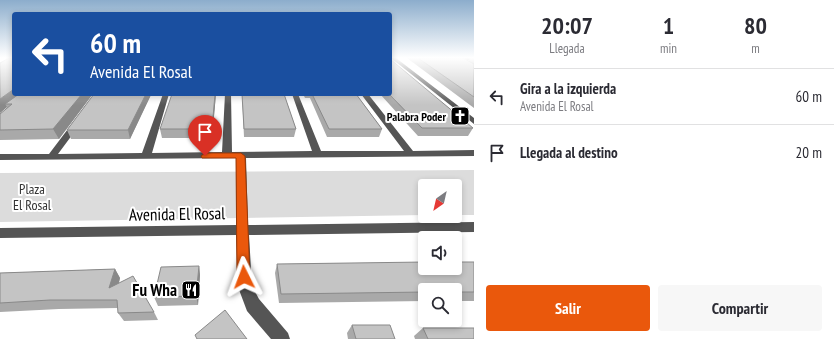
<!DOCTYPE html>
<html lang="es">
<style>
:root{--surface:#fff;--page:#f7f7f7;--text:#2b2b33;--muted:#7c7c81;--line:#e1e1e2;--accent:#ea580c}
body{margin:0;font-family:"PT Sans Narrow",sans-serif;background:var(--page);color:var(--text);height:100vh;display:flex;flex-direction:column;font-size:15px;white-space:nowrap}
*{box-sizing:border-box;margin:0}
p{font-size:13px;color:var(--muted)}
.icon{flex:none;width:22px;height:22px;fill:none;stroke:currentColor;stroke-width:2;stroke-linecap:round;stroke-linejoin:round}
.map{position:relative;flex:1;overflow:hidden}
.details{display:flex;flex-direction:column;background:var(--surface);width:360px}
.details>*{flex:none}
.hud{position:absolute;left:12px;top:12px;width:380px;height:84px;border-radius:4px;box-shadow:0 2px 6px #0003;background:#1a4fa0;color:#fff;overflow:hidden}
.needle{width:26px;rotate:214deg}
.controls{position:absolute;left:418px;top:179px;display:grid;gap:8px}
.controls a{display:grid;place-items:center;width:44px;height:44px;border-radius:4px;background:var(--surface);box-shadow:0 2px 6px #0003;font-size:20px}
.pin{position:absolute;display:grid;place-items:center;width:34px;height:34px;color:#fff;margin:-41px -17px;border-radius:50% 50% 50% 0;rotate:-45deg;box-shadow:0 0 4px #0007}
.pin .icon{rotate:45deg}
.me{position:absolute;width:44px;margin:-22px;rotate:357deg;stroke-linejoin:round;filter:drop-shadow(0 0 3px #0008)}
.turn{display:flex;align-items:center;gap:14px;height:84px;padding:0 12px;font-size:18px}
.turn .icon{width:52px;height:52px;stroke-width:2.5}
.turn b{display:block;font-size:28px;line-height:34px}
.eta{display:flex;justify-content:space-evenly;align-items:center;height:68px;text-align:center}
.eta b{font-size:24px;font-weight:700;line-height:28px}
.action{display:flex;gap:8px;margin-top:auto;padding:8px 12px}
.action a{flex:1;height:46px;border-radius:4px;background:var(--accent);color:#fff;font-size:16px;font-weight:700;line-height:46px;text-align:center}
.action a+a{background:var(--page);color:var(--text)}
ul{padding:0;list-style:none}
li{display:flex;align-items:center;gap:12px;height:56px;padding:0 12px;border-top:1px solid var(--line)}
li div{flex:1}
li b{display:block;font-size:15px}
li em{font-style:normal}
main{display:flex;flex:1;min-height:0}
.map>svg:first-child{display:block}
.green{fill:#dcdcdc}
.lines{fill:none;stroke-linecap:round;stroke-linejoin:round}
.minor{fill:#555;fill-rule:evenodd}
.wall{fill:#a9a9a9}
.shaded-wall{fill:#898989}
.building{fill:#c4c4c4;stroke:#898989}
.route{fill:#ea580c;stroke:#983908}
.labels{text-anchor:middle;dominant-baseline:central;stroke-width:4;stroke-linejoin:round;paint-order:stroke}
.far-poi-label{font-size:12px;font-weight:bold;fill:#000;stroke:#fff;text-anchor:end}
.park-label{font-size:14px;fill:#333;stroke:#fff}
.near-street-label{font-size:17px;fill:#000;stroke:#fff}
.near-poi-label{font-size:17px;font-weight:bold;fill:#000;stroke:#fff;text-anchor:end}
</style>
<main>
<div class="map">
<svg width="474" height="339" viewBox="0 0 474 339">
<rect width="100%" height="100%" fill="#fff"/>
<path class="green" d="M474,170V215H455V186H425V215L0,222V173Z"/>
<g class="lines">
<path class="minor" d="M391,58H396L474,118V124Z
M453,58H474V60H455Z
M163,94H169L152,153L222,152L225,94H231L232,152L312,151L292,94H298L321,151H404L361,94H368L413,151L474,150V156L246,158L248,225L474,222V232L249,235L252,286L259,299L288,333L290,339H271L247,311L238,287L236,235L0,238V228L236,225V158L0,160V154H49L74,121H77L81,123L58,154L142,153Z"/>
</g>
<path class="wall" d="M9,58L14,94H91L92,95L59,139L0,140V114L7,108V107L0,113Z
M407,58H463L468,61L470,58H474V108Z
M94,94H151L130,139H71L67,130Z
M216,94L212,138H162L160,129Z
M242,94H284L296,129L294,137H244Z
M303,94H356L382,129L379,137H327L310,98H305Z
M380,94H390L473,128L468,136H418Z
M474,262V301H455V290H425V301L279,303L275,273L277,264Z
M199,266L200,275L198,305L158,306L154,297Z
M115,269L120,278L119,283L154,312L158,320L124,321L118,313V308L59,309L0,312V273Z
M352,325L395,339H348L347,333Z
M423,328L474,339H415L414,336Z"/>
<path class="shaded-wall" d="M14,89V94H24L5,104L7,107L0,113V99Z
M82,94H91L92,95L59,139L53,129Z
M146,94H151V95L130,139L128,130Z
M215,94H216L212,138V129Z
M199,266L200,275L198,305L196,296Z
M115,269L120,278L115,297L109,288Z"/>
<path class="building" d="M9,58H14V89L0,99V63Z
M418,58H463L474,64V97Z
M390,59L473,128H422L389,94H390Z
M19,94H82L53,129L0,130V114L12,104H5Z
M94,94H146L128,130H67Z
M172,94H215L212,129H160Z
M242,94H284L296,129H244Z
M312,94H356L382,129H329Z
M425,262V268H455V262H474V292H455V290H425V292L281,294L277,264Z
M199,266L196,296L154,297L161,267Z
M115,269L109,288L133,276L154,312L118,313L117,300H50L0,303V273Z
M225,310L247,339H197L195,335Z
M352,325H390L395,339H356Z
M423,328H474V339H428Z"/>
<linearGradient id="sky" x2="0" y2="1"><stop stop-color="#8cadcc"/><stop offset="0.55" stop-color="#fff"/><stop offset="1" stop-color="#fff" stop-opacity="0"/></linearGradient>
<rect width="474" height="105" fill="url(#sky)"/>
<path class="route" d="M205,153H241L245,156L250,277L248,282L244,283L239,282L237,277L236,158H202L201,156Z"/>
<defs>
<symbol id="church-square" viewBox="-11 -11 22 22"><rect x="-9" y="-9" width="18" height="18" rx="4" fill="#000" stroke="#fff"/><path d="M-1.2-6h2.4v3.5h3.3v2.4h-3.3V6h-2.4V-.1h-3.3v-2.4h3.3Z" fill="#fff"/></symbol>
<symbol id="restaurant-square" viewBox="-11 -11 22 22"><rect x="-9" y="-9" width="18" height="18" rx="4" fill="#000" stroke="#fff"/><path d="M-5-6h1v4h1v-4h1v4h1v-4h1v5L-1.5 .5V6h-2V.5L-5-1ZM5-6V6H3V1.5H1.5Q1.5-4 5-6Z" fill="#fff"/></symbol>
</defs>
<g fill-rule="evenodd">
<use href="#church-square" x="449" y="105" width="22" height="22"/>
<use href="#restaurant-square" x="180" y="279" width="22" height="22"/>
</g>
<g class="labels">
<g class="far-poi-label">
<text x="446" y="116">Palabra Poder</text>
</g>
<g class="park-label">
<text x="32" y="189">Plaza<tspan x="32" dy="16">El Rosal</tspan></text>
</g>
<g class="near-street-label">
<text transform="translate(177 214) rotate(-1)">Avenida El Rosal</text>
</g>
<g class="near-poi-label">
<text x="177" y="290">Fu Wha</text>
</g>
</g>
</svg>
<div class="controls">
<a><svg class="needle" viewBox="-14 -14 28 28"><path d="M0-13l5 13h-10z" fill="#e53935"/><path d="M0 13l5-13h-10z" fill="#7c7c81"/></svg></a>
<a><svg class="icon" aria-label="sound" viewBox="0 0 24 24"><path d="M4 9h4l5-4v14l-5-4H4zM17 9q2 3 0 6"/></svg></a>
<a><svg class="icon" aria-label="search" viewBox="0 0 24 24"><circle cx="10" cy="10" r="6"/><path d="M15 15l6 6"/></svg></a>
</div>
<div class="pin" style="left:205px;top:156px;background:#d93025"><svg class="icon" aria-label="arrive" viewBox="0 0 24 24"><path d="M6 21V4h12l-3 4 3 4H6"/></svg></div>
<svg class="me" style="left:244px;top:277px" viewBox="-20 -20 40 40"><path d="M0-17L14 15 0 8-14 15z" fill="#ea580c" stroke="#fff" stroke-width="4"/></svg>
<div class="hud">
<div class="turn"><svg class="icon" aria-label="left" viewBox="0 0 24 24"><path d="M17 20v-9H6M10 6l-5 5 5 5"/></svg><div><b>60 m</b>Avenida El Rosal</div></div>
</div>
</div>
<section class="details">
<div class="eta">
<div><b>20:07</b><p>Llegada</p></div>
<div><b>1</b><p>min</p></div>
<div><b>80</b><p>m</p></div>
</div>
<ul>
<li><svg class="icon" aria-label="left" viewBox="0 0 24 24"><path d="M17 20v-9H6M10 6l-5 5 5 5"/></svg><div><b>Gira a la izquierda</b><p>Avenida El Rosal</p></div><em>60 m</em></li>
<li><svg class="icon" aria-label="arrive" viewBox="0 0 24 24"><path d="M6 21V4h12l-3 4 3 4H6"/></svg><div><b>Llegada al destino</b></div><em>20 m</em></li>
</ul>
<div class="action"><a>Salir</a><a>Compartir</a></div>
</section>
</main>
